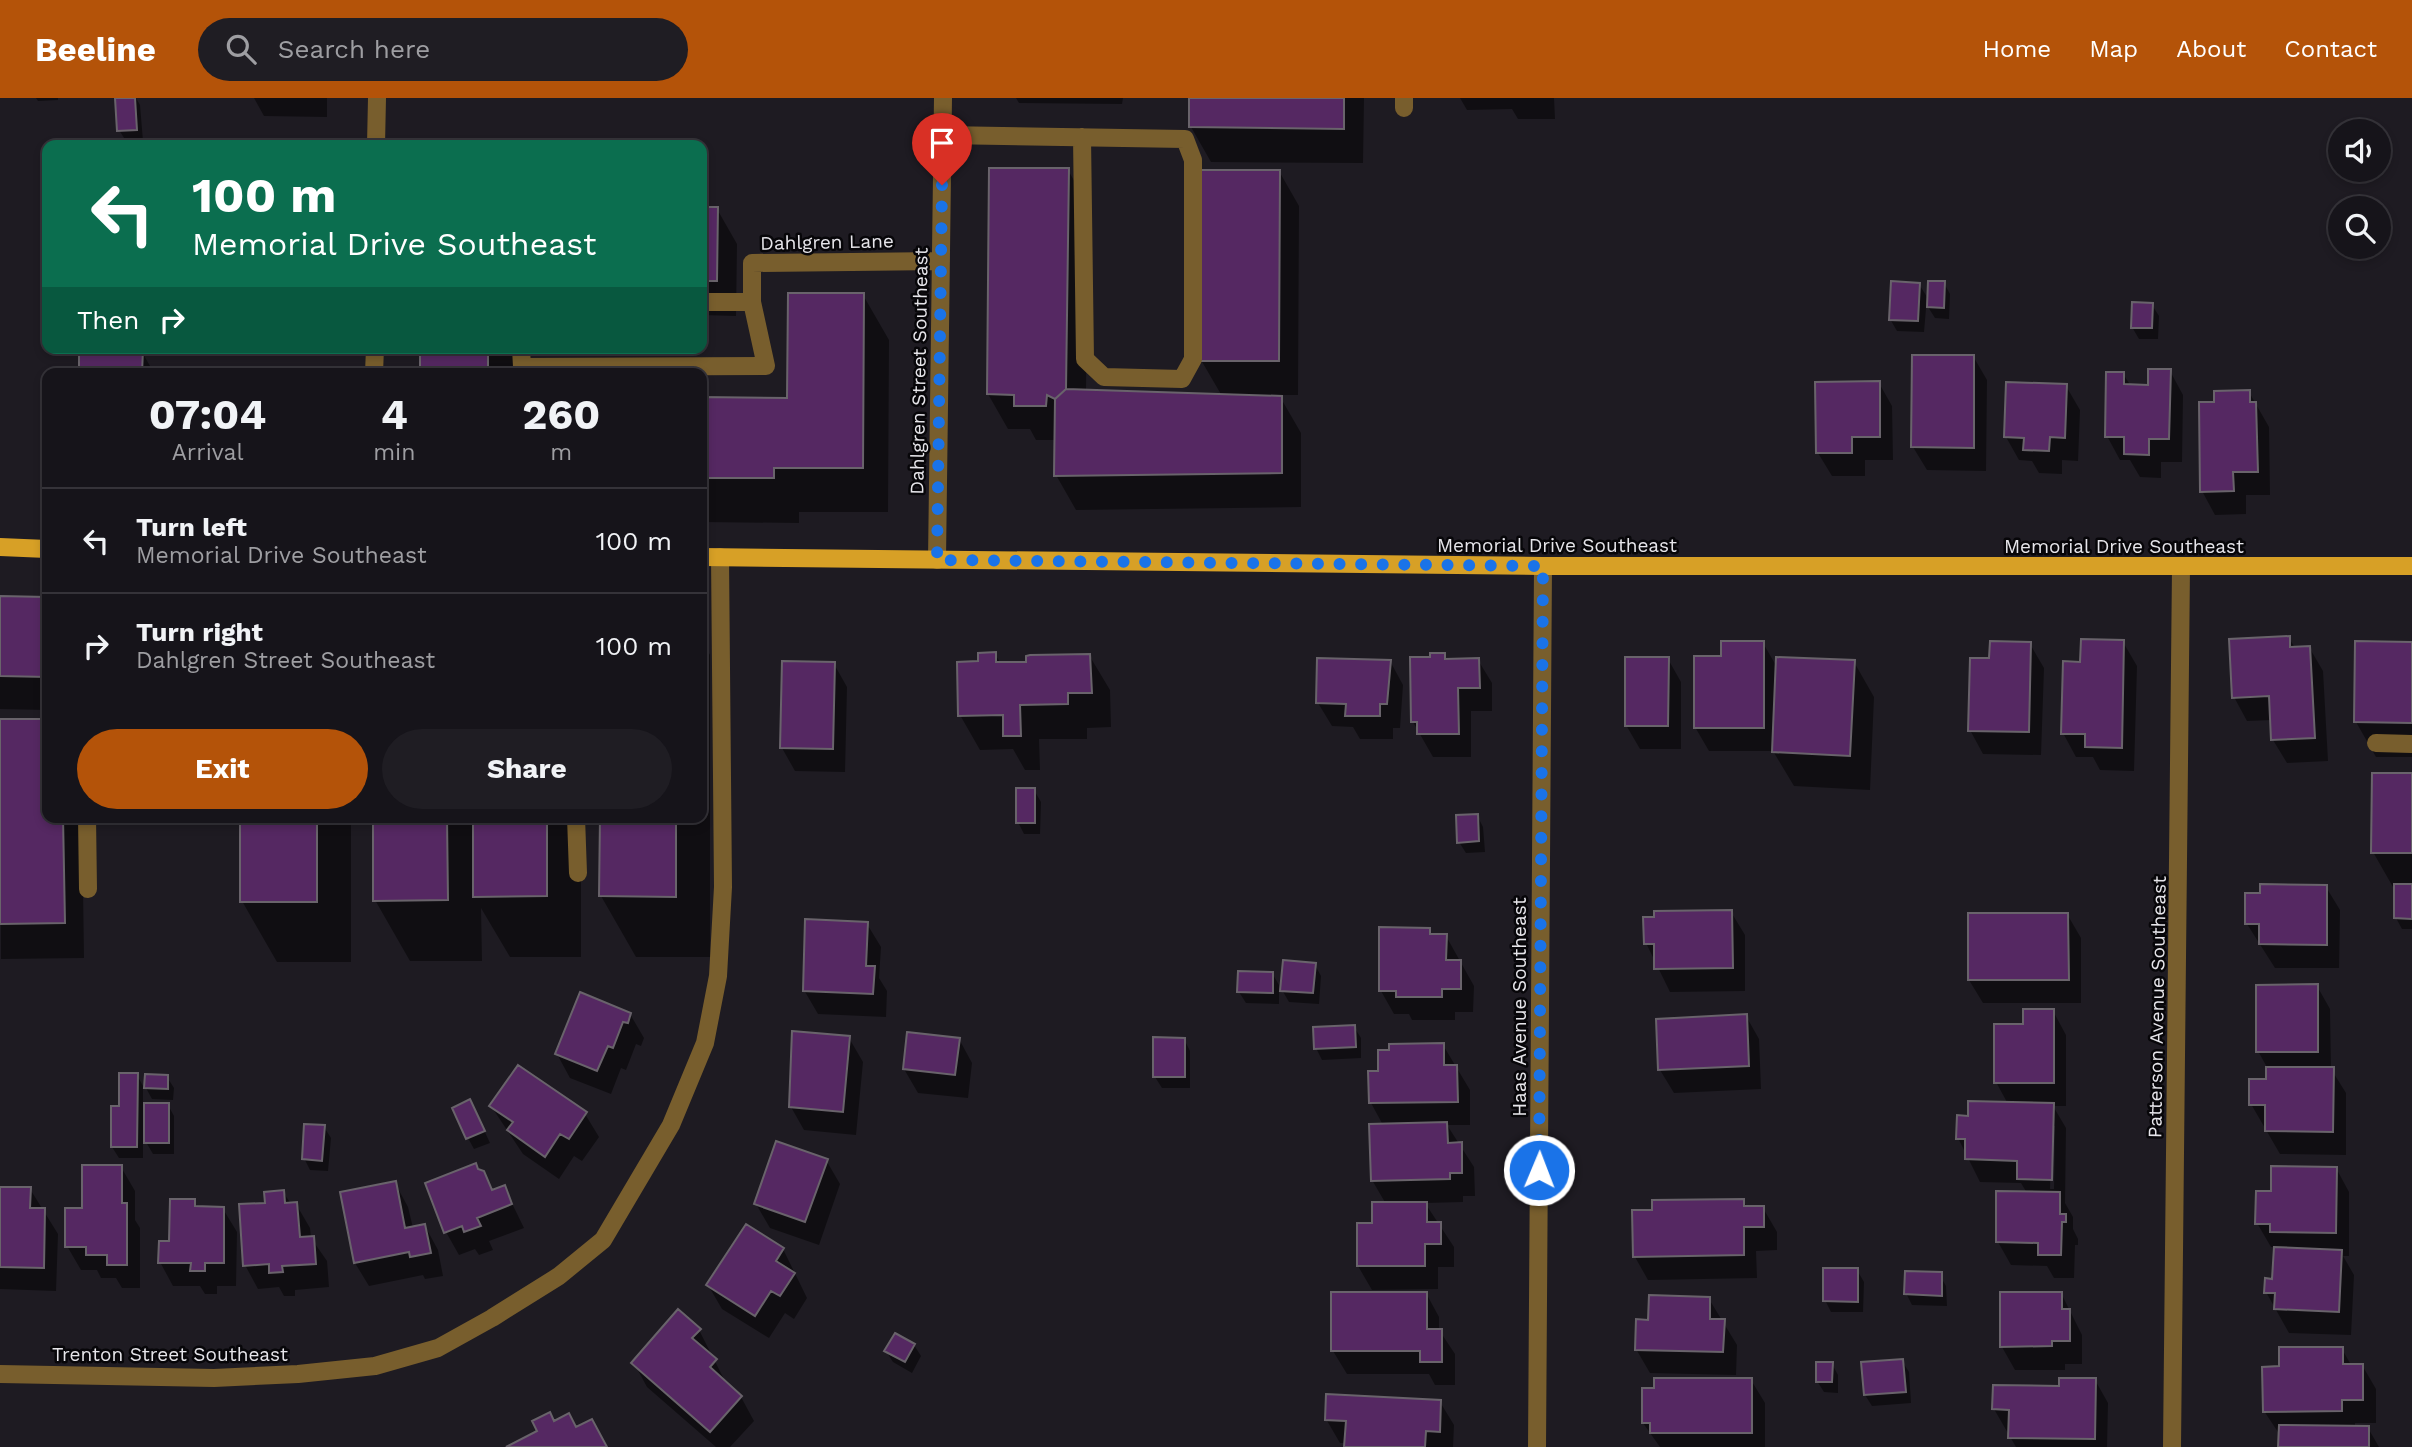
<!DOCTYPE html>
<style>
:root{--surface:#16141a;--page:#1f1d23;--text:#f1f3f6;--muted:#9e9ea2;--line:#353339;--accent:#b45309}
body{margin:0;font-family:"Work Sans",sans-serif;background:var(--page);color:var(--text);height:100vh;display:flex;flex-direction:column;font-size:26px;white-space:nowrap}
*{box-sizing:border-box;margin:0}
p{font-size:23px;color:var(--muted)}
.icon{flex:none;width:38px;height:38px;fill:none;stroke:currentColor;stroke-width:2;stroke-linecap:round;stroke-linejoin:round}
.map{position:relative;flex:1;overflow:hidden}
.panel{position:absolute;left:42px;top:270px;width:665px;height:455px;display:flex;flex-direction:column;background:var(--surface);border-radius:14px;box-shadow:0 4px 10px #0003,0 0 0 2px var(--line)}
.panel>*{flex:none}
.guide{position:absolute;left:42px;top:42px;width:665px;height:214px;border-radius:14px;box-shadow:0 4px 10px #0003,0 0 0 2px var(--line);background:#0b6e4f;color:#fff;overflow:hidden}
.fabs{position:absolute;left:2328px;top:21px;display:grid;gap:14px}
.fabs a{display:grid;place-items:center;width:63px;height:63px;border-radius:50%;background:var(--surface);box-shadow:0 4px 10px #0003,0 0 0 2px var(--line);font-size:35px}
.pin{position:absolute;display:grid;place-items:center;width:60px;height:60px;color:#fff;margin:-72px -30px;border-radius:50% 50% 50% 0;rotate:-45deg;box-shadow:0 0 7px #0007}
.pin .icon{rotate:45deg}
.me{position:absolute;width:77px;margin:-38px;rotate:1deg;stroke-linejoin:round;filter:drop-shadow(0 0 5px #0008)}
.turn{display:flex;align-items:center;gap:24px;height:147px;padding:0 35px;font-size:32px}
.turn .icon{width:91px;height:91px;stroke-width:2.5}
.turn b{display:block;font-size:49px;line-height:60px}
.then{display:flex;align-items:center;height:66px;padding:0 35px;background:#0003;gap:14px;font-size:26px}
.eta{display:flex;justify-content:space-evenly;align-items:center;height:119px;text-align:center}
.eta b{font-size:42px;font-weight:700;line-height:49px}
.button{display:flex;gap:14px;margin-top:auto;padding:14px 35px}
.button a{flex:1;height:80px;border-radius:42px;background:var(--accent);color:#fff;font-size:28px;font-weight:700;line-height:80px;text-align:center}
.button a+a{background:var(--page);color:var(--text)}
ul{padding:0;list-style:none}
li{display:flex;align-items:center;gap:21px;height:105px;padding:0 35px;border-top:2px solid var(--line)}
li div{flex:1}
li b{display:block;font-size:26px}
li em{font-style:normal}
header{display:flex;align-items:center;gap:42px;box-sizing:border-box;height:98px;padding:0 35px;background:var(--accent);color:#fff}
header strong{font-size:33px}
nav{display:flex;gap:38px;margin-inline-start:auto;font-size:24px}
.search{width:490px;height:63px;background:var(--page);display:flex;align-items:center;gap:18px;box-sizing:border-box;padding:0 24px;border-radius:38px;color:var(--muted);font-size:26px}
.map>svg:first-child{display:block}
.shadow{fill:#0007;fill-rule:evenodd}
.building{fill:#552862;stroke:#69636b;stroke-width:2}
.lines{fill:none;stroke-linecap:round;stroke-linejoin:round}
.service{stroke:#785e2d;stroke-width:18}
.minor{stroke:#785e2d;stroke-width:18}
.primary{stroke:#d7a026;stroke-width:18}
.route{stroke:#1a73e8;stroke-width:12;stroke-dasharray:0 21.6}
.labels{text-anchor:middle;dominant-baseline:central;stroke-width:5;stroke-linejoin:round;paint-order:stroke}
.street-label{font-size:19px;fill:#e6e5ea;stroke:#070609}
</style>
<header>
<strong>Beeline</strong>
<div class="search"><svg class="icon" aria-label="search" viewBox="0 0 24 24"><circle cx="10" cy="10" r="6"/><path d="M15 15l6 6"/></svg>Search here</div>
<nav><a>Home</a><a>Map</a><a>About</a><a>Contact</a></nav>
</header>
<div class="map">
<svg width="2412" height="1349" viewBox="0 0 2412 1349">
<rect width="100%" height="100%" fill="#1e1b22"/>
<path class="shadow" d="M36,0H58V2L38,3Z
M117,0H136L140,7L143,43H126L119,32Z
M254,0H327V19L264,18Z
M1016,0H1123L1122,6L1019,5Z
M1191,0H1364L1363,65L1211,64L1191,29Z
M1460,0H1554L1555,21H1518L1512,11L1467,12Z
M1068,72L1088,107L1086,294L1222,298L1201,262L1279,73L1299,108L1298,297H1279L1301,335V409L1076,412L1056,377V342H1036L1030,331H1008L988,296Z
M702,111H717L737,146L736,218L702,217Z
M1944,185L1950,196L1949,221L1935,220L1928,209Z
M1919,186L1927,199L1924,234L1897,233L1890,221Z
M863,197L889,242L888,414H799V425L702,424V301H789Z
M2152,207L2159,218L2158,241H2139L2132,229Z
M422,250H513V275H421Z
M142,254L154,275H80Z
M1973,258L1987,282L1986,373L1927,372L1913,349Z
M2170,273L2183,297L2182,364H2161V380L2140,379L2130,362H2120L2107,338L2123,276L2131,288L2149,289Z
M1879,285L1892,308L1893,362H1865V378H1832L1818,355Z
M2066,288L2080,312L2078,363L2062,362V376L2039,375L2032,363L2019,362L2006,339Z
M2249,294L2269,329L2270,397H2246V416L2215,417L2202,393L2216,305Z
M0,500L47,501V612L0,611Z
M2289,540L2295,550L2309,549L2323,573L2328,663L2287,665L2273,642L2272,622L2247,623L2234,599Z
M702,542L710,557V859H636L601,798V719H702Z
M2123,544L2137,568L2134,673L2100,672L2093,659H2076L2063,635Z
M1763,545L1778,571L1854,564L1874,599L1870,692L1794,688L1773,653H1709L1695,629L1722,559Z
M2030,546L2044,570L2041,657L1983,656L1970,632L1991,562Z
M2412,546V659H2376L2356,624Z
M995,556L1001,566L1089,557L1110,592L1111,629L1087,630V641H1039L1040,672H1025L1013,651L980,652L960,617Z
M1444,557L1447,563L1478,562L1492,585V613H1471V659H1433L1413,624L1412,560Z
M1668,561L1681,584V651H1640L1626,627Z
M1390,563L1403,587L1400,630H1393V641H1360L1353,629L1332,628L1318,605Z
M834,566L847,589L845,674L795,673L782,650Z
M47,622V719H82L84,860L1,861L0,623Z
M2412,677V831H2402L2396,820V789H2393L2373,754Z
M1034,692L1041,704L1040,736H1024L1018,724Z
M1477,717L1483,729L1485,754L1466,755L1459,744Z
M242,719H351V864H277L242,803Z
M374,719H581V859H510L481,810L482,863H410L375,802Z
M2326,789L2340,812L2339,870H2275L2247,826Z
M1731,814L1745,837V893L1670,894L1646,845Z
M2067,816L2081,840V905H1983L1969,882Z
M867,826L881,849L879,880L887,893L886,919L818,916L804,892Z
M1429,832L1432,838H1446L1474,888L1473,914H1455V922H1412L1409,916H1394L1381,893Z
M1315,867L1321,878L1319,906L1289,904L1282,892Z
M1272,875L1279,887V906L1246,905L1239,894Z
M2317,888L2330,911L2331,971L2346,995V1057L2280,1056L2251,1006L2268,982V971L2258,953Z
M2053,913L2066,937V1008H2053L2066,1030L2065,1105L2073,1119V1131L2078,1141V1147H2075L2074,1180H2054L2047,1168L2011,1167L1998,1144L2027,1095L2021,1085L1980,1084L1958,1040L1970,1020L2008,1006L1996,984L2025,928ZM2052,1028H2055L2054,1091H2050Z
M630,916L644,940L641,948L636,946L626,972L621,970L611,996L570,980L557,956Z
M1746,918L1759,941L1761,991L1674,995L1660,972Z
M1354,929L1361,940V960L1322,962L1316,950Z
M849,940L863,964L856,1037L804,1032L791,1009Z
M959,941L972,965L968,1000L918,995L904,971Z
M1184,941L1190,953V990H1162L1155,979Z
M1443,947L1470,992V1027H1447L1474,1069L1475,1098H1463V1104L1425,1105L1454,1149V1169H1438V1191L1372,1192L1358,1168V1127H1373L1386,1106L1372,1082L1383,1027L1371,1005L1379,975Z
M137,977L143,988V1007H168L174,1018V1056H153L143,1039V1060H119L112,1049V1010H121Z
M167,979L174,990L173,1002L152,1001L146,990Z
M491,1008L585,1016L599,1039L582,1063L574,1058L559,1081L523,1056Z
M476,1015L490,1045L474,1051L468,1040Z
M324,1029L331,1040L328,1073L310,1072L304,1060Z
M826,1062L840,1086L819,1147L770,1130L756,1106Z
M121,1069L135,1093V1122L140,1130V1190H122L116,1180H101L97,1172H81L67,1148Z
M2336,1070L2349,1094V1158H2343L2354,1177L2351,1237L2289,1235L2266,1194L2274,1183L2275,1149H2271L2257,1125L2273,1095Z
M478,1073L483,1074L494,1093L504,1089L524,1130L489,1143L493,1152L479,1157L475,1151L459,1157L446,1134Z
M395,1085L408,1109L413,1130L425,1128L438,1152L443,1178L425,1181L423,1177L369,1188L355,1165Z
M0,1090L30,1091L58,1136L56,1193L0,1191Z
M283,1094L291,1106H296L310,1130L311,1140L327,1163L329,1189L295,1192V1198H284L279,1189L258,1191L245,1167L267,1107Z
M194,1103L198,1110L223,1111L237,1134L236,1188H217V1196H205L200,1188H173L160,1164Z
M1743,1103L1748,1110H1763L1777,1134V1152L1756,1153L1757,1180L1648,1182L1635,1159Z
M746,1128L783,1151L807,1200L794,1221L785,1215L769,1240L722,1211L708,1187Z
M1857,1172L1864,1184L1863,1214H1831L1825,1202Z
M1939,1176L1946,1188L1947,1208L1912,1207L1906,1195Z
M1426,1195L1439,1219V1232L1455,1256V1287H1435L1429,1276H1347L1333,1253Z
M2061,1195L2082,1237V1266H2065V1272H2015L2002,1249Z
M1709,1201L1737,1247L1736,1277L1650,1275L1636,1251Z
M699,1232L727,1287L741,1299L754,1323L730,1349H716L647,1289L634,1265Z
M914,1247L921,1258L912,1275L893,1264L886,1253Z
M2342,1251L2351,1267H2362L2376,1291V1325H2355V1329L2368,1330L2379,1349H2280V1337L2264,1313L2280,1270Z
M1902,1263L1909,1274L1911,1305L1872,1308L1865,1297Z
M1832,1266L1838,1277V1295L1824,1294L1817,1283Z
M1751,1282L1765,1305V1349H1660L1643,1325L1656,1292Z
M2095,1282L2108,1305L2107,1349H2016L1994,1311Z
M1440,1304L1454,1327L1453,1349H1346V1345H1340L1326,1321Z"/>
<path class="building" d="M115,0H135L137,32L117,33Z
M1189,0H1344V31L1189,29Z
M989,70H1069L1066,291L1055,301L1047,297L1046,308H1014V297L987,296Z
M1200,72H1280L1279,263H1199Z
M702,109H718L717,183H702Z
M1891,183L1920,185L1918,223L1889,222Z
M1928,183H1945L1944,210L1927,209Z
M788,195H864L863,370H774V380H702V299L787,300Z
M2132,204L2153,205L2152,230H2131Z
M420,250H488V275H420Z
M79,251L143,252L142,275H79Z
M1912,257H1974V350L1911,349Z
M2148,271H2171L2169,341H2149V357L2124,356V339H2105L2106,274H2124V286L2148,287Z
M1880,283V339H1852V355H1816L1815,284Z
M2006,284L2067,286L2065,340L2050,339L2049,353L2023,352L2024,340L2004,339Z
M1066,291L1282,298V375L1054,378L1055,301Z
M2250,292V304H2256L2258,374H2233L2234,393L2200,394L2199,304H2214V293Z
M0,498L47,499V579L0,578Z
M2290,538V549L2310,548L2315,640L2271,642L2269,598L2232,600L2229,541Z
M2081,541L2124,542L2122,650L2085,649V636H2061L2063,563L2080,564Z
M1721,543H1764V630H1694V558H1721Z
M1990,543L2031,544L2029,634L1968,633L1970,560H1989Z
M2355,543L2412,544V625L2354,624Z
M996,554V564H1026V558L1030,557L1090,556L1092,595H1068V606L1020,607L1021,638H1003V617L958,618L957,564L978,563V555Z
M1430,555H1445V561L1479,560L1480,590H1458L1459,636H1417V624H1411L1410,559H1430Z
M1625,559H1669L1668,628H1625Z
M1776,559L1855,562L1850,658L1772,654Z
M1317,560L1391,562L1387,606H1380V618H1345L1346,606L1316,605Z
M782,563L835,564L833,651L780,650Z
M0,621H47V719H63L65,825L0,826Z
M2372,675H2412V755H2371Z
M1016,690H1035V725H1016Z
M1478,716L1479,743L1457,745L1456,717Z
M240,719H317V804H240Z
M373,719H447L448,802L373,803Z
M473,719H547V798L473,799Z
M600,719H676V799L599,798Z
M2260,786L2327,787V847L2259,846V826H2245V795H2260Z
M2394,786H2412V821L2394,820Z
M1732,812L1733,870L1654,871V846H1644L1643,819H1654V813Z
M1968,815H2068L2069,882H1968Z
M805,821L868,824L866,868H875L873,896L803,893Z
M1379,829L1430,830V836H1447L1446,862H1461V891H1442V899H1396V893H1379Z
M1283,862L1316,865L1313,895L1280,893Z
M1238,873L1273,874V895L1237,894Z
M2318,886V954H2256V887Z
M580,894L631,915L628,925L623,924L613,950L608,948L597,973L555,956Z
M2023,911H2054V985H1994V926H2023Z
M1747,916L1749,968L1658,972L1656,921Z
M1355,927L1356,949L1314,951L1313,929Z
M792,933L850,938L843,1014L789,1009Z
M907,934L960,940L955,977L903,971Z
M1153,939L1185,940V979H1153Z
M1444,945V967H1457L1458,1004L1369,1005L1368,973H1378V952H1389V946Z
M518,967L587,1014L569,1041L560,1036L545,1059L507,1032L513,1024L489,1008Z
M2266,969H2334L2333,1034L2265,1033V1007H2249V981H2266Z
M119,975H138L137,1049H111V1008H119Z
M145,976L168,977V991L144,990Z
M470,1001L485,1033L466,1041L452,1010Z
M1968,1003L2054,1005L2052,1082L2017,1081V1063L1965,1061V1041H1956L1957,1017L1968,1018Z
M144,1005H169V1045H144Z
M1447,1024L1448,1045L1462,1044V1075H1450V1081L1371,1083L1369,1026Z
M304,1026L325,1027L322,1063L302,1061Z
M776,1043L828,1061L805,1124L754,1106Z
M476,1065L478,1071L484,1073L492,1092L505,1087L512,1106L477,1120L481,1128L464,1134L462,1128L444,1135L425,1085Z
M82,1067H122V1105H127V1167H107V1157H86V1149H65V1110H82Z
M2271,1068L2337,1069L2336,1135L2270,1134V1126H2255L2256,1093H2271Z
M396,1083L405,1130L425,1126L431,1155L410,1159L409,1154L354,1165L340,1094Z
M0,1089H31L30,1110H45L44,1170L0,1169Z
M284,1092L285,1105L297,1104L300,1139L314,1138L316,1166L282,1168L283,1174L269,1175V1166L243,1168L239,1106L265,1105L264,1094Z
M1996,1093L2060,1094V1116H2066V1124H2062L2061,1157H2038V1145L1996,1144Z
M170,1101H195V1108L224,1109V1165H205V1173H190L191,1165H158L159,1143H169Z
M1744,1101V1108H1764V1129H1744V1157L1633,1159L1632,1112H1652V1102Z
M1372,1104H1427V1124H1441V1146H1425V1168H1357V1125H1372Z
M746,1126L784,1150L776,1163L795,1175L780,1198L771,1193L755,1218L706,1187Z
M2274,1149L2342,1152L2339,1214L2274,1211L2275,1195H2264L2265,1180L2272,1181Z
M1823,1170H1858V1204L1823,1203Z
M1905,1173L1942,1174V1198L1904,1196Z
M1331,1194H1427V1231H1442V1264H1420V1253H1331Z
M2000,1194H2062V1211H2070V1243H2052V1248L2000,1249Z
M1649,1197L1710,1199V1221H1725L1723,1254L1635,1252L1636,1221L1648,1222Z
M678,1211L701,1231L692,1240L717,1261L710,1269L742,1298L710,1334L631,1265Z
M895,1235L915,1246L905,1264L884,1253Z
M2279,1249H2343V1266H2363V1302H2342V1313L2263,1314L2262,1269L2279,1268Z
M1903,1261L1906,1294L1864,1297L1861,1264Z
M1816,1264H1833L1832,1284H1816Z
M1654,1280H1752V1335H1650V1325H1642V1290H1654Z
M2059,1280H2096L2095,1341L2008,1340L2009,1312L1992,1311L1993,1287L2059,1288Z
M1326,1296L1441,1302L1440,1334L1426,1333L1425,1349H1344L1346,1323L1325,1322Z
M550,1314L554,1323L569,1315L576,1329L592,1321L607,1349H506L537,1333L532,1323Z
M2279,1327L2369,1328V1349H2278Z"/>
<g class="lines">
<path class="service" d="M943,37L1185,41L1193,62V261L1182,281L1104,279L1085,261L1082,39
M2376,645L2412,646
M87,719L88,791
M576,719L578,775"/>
<path class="minor" d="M1404,10V0
M376,47L377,0
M702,204H752V165L941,163
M521,250L522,269L766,268L752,204
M374,275L375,250
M937,462L943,0
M0,1276L214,1280L298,1276L375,1268L438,1250L492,1220L559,1178L603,1142L671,1027L705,945L718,878L723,789L720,459
M1537,1349L1543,468
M2172,1349L2181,469"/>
<path class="primary" d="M0,449L47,451
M702,459L1543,468H2412"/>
</g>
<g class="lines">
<path class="route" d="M942,87L937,462L1543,468L1539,1072"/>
</g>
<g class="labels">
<g class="street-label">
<text transform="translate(827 144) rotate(-1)">Dahlgren Lane</text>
<text transform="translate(919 273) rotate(-89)">Dahlgren Street Southeast</text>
<text x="1557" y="447">Memorial Drive Southeast</text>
<text x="2124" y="448">Memorial Drive Southeast</text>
<text transform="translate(1519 909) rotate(-90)">Haas Avenue Southeast</text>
<text transform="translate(2157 909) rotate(-89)">Patterson Avenue Southeast</text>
<text x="170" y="1256">Trenton Street Southeast</text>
</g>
</g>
</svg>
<div class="fabs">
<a><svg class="icon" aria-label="sound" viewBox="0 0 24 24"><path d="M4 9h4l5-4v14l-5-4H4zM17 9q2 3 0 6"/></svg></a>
<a><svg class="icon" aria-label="search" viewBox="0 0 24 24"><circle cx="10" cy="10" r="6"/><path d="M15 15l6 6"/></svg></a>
</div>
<div class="pin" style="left:942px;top:87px;background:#d93025"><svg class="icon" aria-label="arrive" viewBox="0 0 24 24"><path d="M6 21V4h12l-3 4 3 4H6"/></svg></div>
<svg class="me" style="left:1539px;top:1072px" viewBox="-20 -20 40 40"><circle r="17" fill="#1a73e8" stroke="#fff" stroke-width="3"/><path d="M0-11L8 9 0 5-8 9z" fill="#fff"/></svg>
<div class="guide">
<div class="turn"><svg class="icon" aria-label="left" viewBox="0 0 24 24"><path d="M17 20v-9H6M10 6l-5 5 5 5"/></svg><div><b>100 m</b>Memorial Drive Southeast</div></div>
<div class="then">Then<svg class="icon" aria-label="right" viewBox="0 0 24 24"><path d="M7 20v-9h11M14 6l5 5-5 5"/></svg></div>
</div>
<section class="panel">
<div class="eta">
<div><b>07:04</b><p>Arrival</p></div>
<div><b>4</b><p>min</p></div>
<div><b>260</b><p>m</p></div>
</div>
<ul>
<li><svg class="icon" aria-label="left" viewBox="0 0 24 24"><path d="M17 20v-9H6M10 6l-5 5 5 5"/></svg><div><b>Turn left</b><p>Memorial Drive Southeast</p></div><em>100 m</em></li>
<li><svg class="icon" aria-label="right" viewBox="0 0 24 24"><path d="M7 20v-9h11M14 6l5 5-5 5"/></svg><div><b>Turn right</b><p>Dahlgren Street Southeast</p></div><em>100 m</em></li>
</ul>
<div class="button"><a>Exit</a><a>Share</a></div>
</section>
</div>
